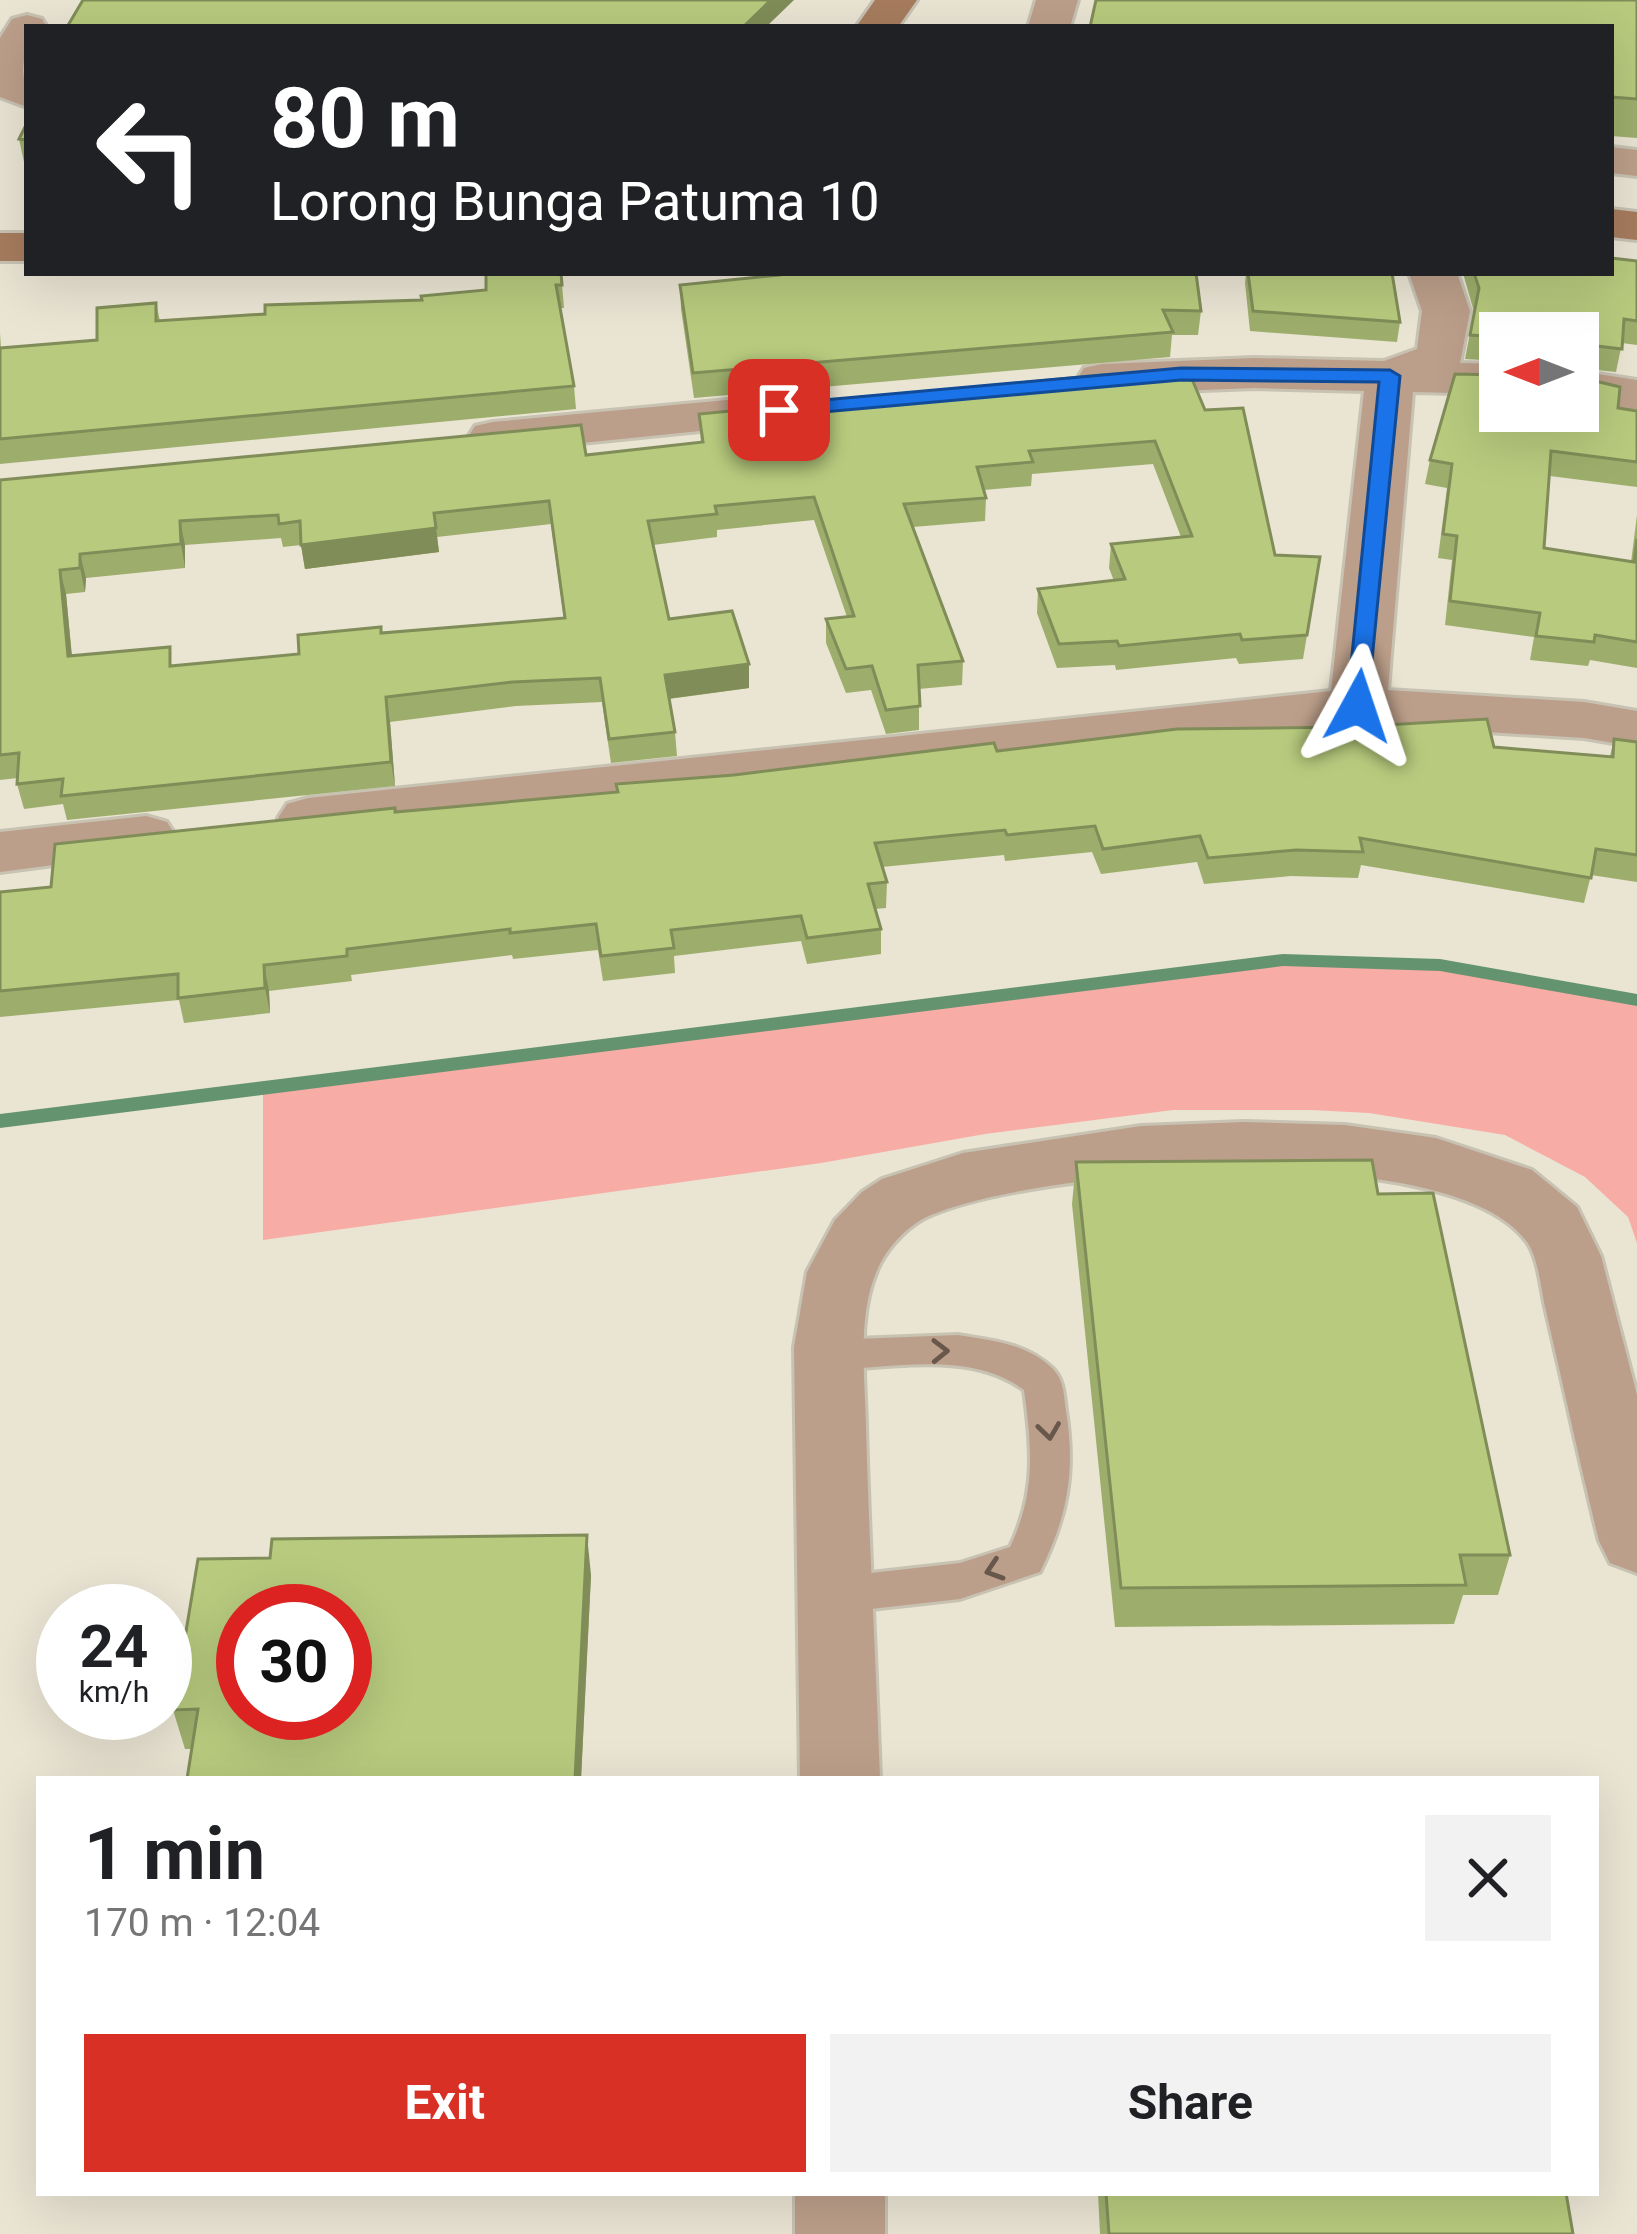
<!DOCTYPE html>
<meta charset="utf-8">
<style>
:root{--surface:#fff;--page:#f2f2f2;--text:#202124;--muted:#757577;--accent:#d93025}
body{margin:0;font-family:Roboto,sans-serif;background:var(--page);color:var(--text);height:100vh;display:flex;flex-direction:column;font-size:45px;white-space:nowrap}
*{box-sizing:border-box;margin:0}
p{font-size:39px;color:var(--muted)}
.icon{flex:none;width:66px;height:66px;fill:none;stroke:currentColor;stroke-width:2;stroke-linecap:round;stroke-linejoin:round}
.map{position:relative;flex:1;overflow:hidden}
.panel{position:absolute;left:36px;top:1776px;width:1563px;height:420px;display:flex;flex-direction:column;background:var(--surface);border-radius:0px;box-shadow:0 12px 48px #0002}
.panel>*{flex:none}
.top-card{position:absolute;left:24px;top:24px;width:1590px;height:252px;border-radius:0px;box-shadow:0 12px 48px #0002;background:#202124;color:#fff;overflow:hidden}
.needle{width:78px;rotate:270deg}
.tools{position:absolute;left:1479px;top:312px;display:grid;gap:24px}
.tools a{display:grid;place-items:center;width:120px;height:120px;border-radius:0px;background:var(--surface);box-shadow:0 12px 48px #0002;font-size:60px}
.speed{position:absolute;left:36px;top:1584px;display:flex;gap:24px;font-size:60px;font-weight:700;text-align:center}
.speed>*{display:grid;place-content:center;width:156px;height:156px;border-radius:50%;background:var(--surface);box-shadow:0 12px 48px #0002;line-height:1}
.speed small{font-size:30px;font-weight:400}
.speed .limit{border:18px solid #d22;background:#fff;color:#111}
.pin{position:absolute;display:grid;place-items:center;width:102px;height:102px;color:#fff;margin:-51px;border-radius:24px;box-shadow:0 6px 18px #0006}
.me{position:absolute;width:132px;margin:-66px;rotate:5deg;stroke-linejoin:round;filter:drop-shadow(0 0 9px #0008)}
.turn{display:flex;align-items:center;gap:42px;height:252px;padding:0 48px;font-size:54px}
.turn .icon{width:156px;height:156px;stroke-width:2.5}
.turn b{display:block;font-size:84px;line-height:102px}
.round{display:grid;place-items:center;flex:none;width:126px;height:126px;border-radius:0px;background:var(--page)}
.head{display:flex;align-items:center;justify-content:space-between;height:204px;padding:0 48px}
h1{font-size:72px;font-weight:700;line-height:90px}
.action{display:flex;gap:24px;margin-top:auto;padding:24px 48px}
.action a{flex:1;height:138px;border-radius:0px;background:var(--accent);color:#fff;font-size:48px;font-weight:700;line-height:138px;text-align:center}
.action a+a{background:var(--page);color:var(--text)}
.map>svg:first-child{display:block}
.green{fill:#f8aca6}
.lines{fill:none;stroke-linecap:round;stroke-linejoin:round}
.stream{fill:#64946f;fill-rule:evenodd}
.lane-casing{stroke:#c8c2b3;stroke-width:6}
.street-casing{stroke:#c8c2b3;stroke-width:6}
.secondary-casing{stroke:#c8c2b3;stroke-width:6}
.lane{fill:#bc9f8a;fill-rule:evenodd}
.street{fill:#bc9f8a;fill-rule:evenodd}
.secondary{fill:#a77c5e;fill-rule:evenodd}
.wall{fill:#9dae6c;fill-rule:evenodd}
.shaded-wall{fill:#808d58}
.building{fill:#b7ca7d;stroke:#808d58;stroke-width:3;fill-rule:evenodd}
.oneway{stroke:#68584c}
.route{fill:#1a73e8;stroke:#114b97;stroke-width:3}
</style>
<div class="map">
<svg width="1637" height="2234" viewBox="0 0 1637 2234">
<rect width="100%" height="100%" fill="#eae4d3"/>
<path class="green" d="M1282,960L1440,965L1637,1000V1243L1628,1217L1585,1177L1505,1135L1369,1113L1311,1110H1173L985,1134L821,1163L263,1240V1088Z"/>
<g class="lines">
<path class="stream" d="M1283,954L1440,959L1637,994V1006L1440,971L1283,966L0,1128V1114Z"/>
<defs>
<path id="lane" d="M958,1335C993,1341 1025,1343 1052,1368C1064,1379 1064,1396 1066,1411C1076,1473 1067,1517 1040,1572L960,1599L835,1613L820,1608L814,1595L820,1582L835,1577L960,1563L1010,1547C1036,1493 1032,1448 1024,1390C971,1350 892,1368 830,1370L816,1366L811,1355L816,1344L830,1340Z"/>
<path id="street" d="M1036,0H1078L1070,27H1028Z
M27,15L42,19L47,27H27L23,70L27,107L0,97V38L12,19Z
M1611,147L1637,150V176L1611,173Z
M1409,273H1457L1470,311L1460,363L1500,364V394L1413,392L1388,690L1584,702L1637,711V747L1584,738L1358,724L308,838L287,832L278,818L287,804L308,798L1331,691L1364,391L1254,388L1102,394L1084,390L1077,379L1084,368L1102,364L1254,358L1384,361L1417,349L1422,311Z
M1578,371L1637,380V410L1578,401Z
M790,394L808,398L815,409L808,420L493,452L475,448L468,437L475,426L493,422Z
M146,816L167,822L176,836L167,850L0,872V832Z
M1244,1122L1345,1125L1436,1138L1532,1170L1577,1207L1601,1256L1637,1395V1573L1610,1563L1599,1541C1580,1465 1564,1388 1546,1311C1541,1291 1539,1259 1527,1242C1450,1136 1041,1168 931,1215C911,1223 890,1244 880,1264C856,1311 865,1375 866,1426C869,1543 876,1661 880,1779H800L794,1347L807,1272L835,1220L862,1192L882,1179L963,1153L1141,1126Z
M795,2193H885V2234H795Z"/>
<path id="secondary" d="M875,0H917L898,27H856Z
M1611,209L1637,212V240L1611,237Z
M0,233H27V261H0Z"/>
</defs>
<use href="#lane" class="lane-casing"/>
<use href="#street" class="street-casing"/>
<use href="#secondary" class="secondary-casing"/>
<use href="#lane" class="lane"/>
<use href="#street" class="street"/>
<use href="#secondary" class="secondary"/>
</g>
<path class="wall" d="M1637,0V138L1611,136V27Z
M27,123V162H24L19,139Z
M1637,261V345L1622,343L1616,372L1579,368V377L1618,408L1637,411V487L1550,476L1544,548L1631,562L1637,515V668L1590,660L1588,666L1530,660L1534,637L1445,625L1452,560L1438,558L1447,488L1425,484L1430,460L1500,411L1578,333H1500V361L1465,359L1474,312L1463,273H1611Z
M561,273L564,308H560L574,386L576,409L0,464V333L1,348L97,340L156,303L160,321L265,314L422,300L486,290Z
M778,273H1196L1201,311L1198,335H1172L1170,357L694,398L681,309L680,285L778,275Z
M1246,273H1392L1400,322L1397,342L1250,331L1245,283Z
M1205,410L1275,555L1320,557L1303,659L1239,664L1236,658L1116,670L1115,665L1057,668L1037,613L1038,589L1114,581L1109,568L1111,544L1181,537L1153,464L1032,474L1031,486L984,490L986,498L985,521L913,527L963,661L962,685L919,689V730L886,734L871,690L846,693L826,643V619L847,617L814,520L717,530V537L653,545L669,619L749,688L669,699L675,732L677,756L611,763L602,702L516,706L390,722L395,786L67,820L63,804L24,809L17,784L18,778L0,780V480L586,455L701,443L699,414ZM551,524L564,619L382,633L299,654L174,666L72,656L66,594L85,592L86,578L185,568V545L281,538L283,547L301,545L305,569L439,552L437,537Z
M1614,739L1637,742V882L1591,875L1584,903L1361,865L1358,878L1291,876L1204,884L1197,862L1101,874L1092,852L1005,861L1004,855L882,867L887,882L886,908L875,909L881,929V954L807,964L801,941L674,956L675,973L603,981L598,950L513,959L512,955L351,975L352,981L269,991L270,1013L184,1023L179,1000L0,1017V892L51,887L395,812L617,792L734,775L997,751L1494,747L1610,756Z
M1076,1162L1378,1194L1510,1555L1498,1595H1463L1454,1624L1115,1627L1072,1204Z
M591,1575L581,1779H187L192,1749H185L173,1710Z
M1098,2193H1566L1573,2234H1100Z"/>
<path class="shaded-wall" d="M771,0H794L766,27H743Z
M180,521L185,545V568L181,544Z
M436,528L439,552L305,569L301,545Z
M80,554L86,578L85,592L80,568Z
M60,570L66,594L74,680L68,656Z
M749,664V688L666,699L665,675Z
M386,697L390,722L395,786L391,762Z
M264,965L269,991L270,1013L265,988Z
M587,1535L591,1575L581,1779H575Z"/>
<path class="building" d="M83,0H771L743,27H67Z
M1096,0H1637V99L1611,97V27H1090Z
M27,123V140L19,139Z
M1611,258L1637,261V321L1624,319L1622,349L1580,344L1579,377L1620,387L1618,408L1637,411V462L1551,451L1544,548L1634,562L1637,539V642L1595,635L1594,642L1536,636L1540,613L1450,601L1457,536L1443,534L1452,464L1430,460L1455,374L1500,375V411H1578V333H1500V337L1470,335L1479,288L1474,273H1611Z
M486,273H561L562,285H556L574,386L0,439V348L97,340V308L156,303V321L265,314V305L422,300L421,296L486,290Z
M780,273H1196L1201,311L1163,310L1173,332L693,373L680,285L780,275Z
M1248,273H1392L1400,322L1253,311Z
M1189,372L1205,410L1243,408L1275,555L1320,557L1307,635L1242,640L1240,634L1119,646L1117,641L1059,644L1038,589L1125,579L1111,544L1192,536L1155,441L1029,451L1033,462L977,467L986,498L904,504L963,661L918,665L920,706L886,710L872,666L846,669L826,619L854,616L814,497L715,506L717,514L648,521L669,619L732,611L749,664L665,675L675,732L609,739L600,678L513,682L386,697L391,762L61,796L63,779L17,784L19,753L0,755V480L581,425L586,455L703,442L699,414L1102,375ZM549,501L565,618L381,633V627L298,635L299,654L170,666V647L68,656L60,570L80,568V554L181,544L180,521L278,515L279,524L300,521L301,545L436,528L434,513Z
M1487,719L1494,747L1613,757L1614,739L1637,742V855L1596,849L1591,878L1360,838L1363,852L1296,850L1208,858L1200,836L1103,849L1095,826L1007,835L1005,830L875,843L887,882L868,884L881,929L807,938L801,916L671,930L674,948L601,956L596,924L510,933V929L347,949V956L264,965L265,988L178,998V974L0,991V892L51,887L55,844L395,808V812L618,792L616,784L734,775L994,743L997,751L1177,729L1351,727Z
M1372,1160L1378,1194L1433,1193L1510,1555H1460L1466,1585L1121,1588L1076,1162Z
M587,1535L575,1779H187L198,1709L173,1710L198,1559L270,1558L272,1539ZM243,1611H345V1713H243Z
M1106,2193H1566L1573,2234H1109Z"/>
<defs><path id="oneway-chevron" d="M-2-3.5L2.5 0L-2 3.5" fill="none" stroke-width="1.6" stroke-linecap="round" stroke-linejoin="round" transform="scale(3)"/></defs>
<g class="oneway">
<use href="#oneway-chevron" transform="translate(940 1351) rotate(-1)"/>
<use href="#oneway-chevron" transform="translate(1049 1431) rotate(82)"/>
<use href="#oneway-chevron" transform="translate(994 1570) rotate(162)"/>
</g>
<path class="route" d="M1181,368L1390,370L1400,376L1367,711H1350L1347,706L1379,382L1181,380L779,416L769,410L779,404Z"/>
</svg>
<div class="tools">
<a><svg class="needle" viewBox="-14 -14 28 28"><path d="M0-13l5 13h-10z" fill="#e53935"/><path d="M0 13l5-13h-10z" fill="#757577"/></svg></a>
</div>
<div class="speed"><div>24<small>km/h</small></div><div class="limit">30</div></div>
<div class="pin" style="left:779px;top:410px;background:#d93025"><svg class="icon" aria-label="arrive" viewBox="0 0 24 24"><path d="M6 21V4h12l-3 4 3 4H6"/></svg></div>
<svg class="me" style="left:1358px;top:706px" viewBox="-20 -20 40 40"><path d="M0-17L14 15 0 8-14 15z" fill="#1a73e8" stroke="#fff" stroke-width="4"/></svg>
<div class="top-card">
<div class="turn"><svg class="icon" aria-label="left" viewBox="0 0 24 24"><path d="M17 20v-9H6M10 6l-5 5 5 5"/></svg><div><b>80 m</b>Lorong Bunga Patuma 10</div></div>
</div>
<section class="panel">
<div class="head"><div><h1>1 min</h1><p>170 m · 12:04</p></div><a class="round"><svg class="icon" aria-label="close" viewBox="0 0 24 24"><path d="M6 6l12 12M18 6L6 18"/></svg></a></div>
<div class="action"><a>Exit</a><a>Share</a></div>
</section>
</div>
